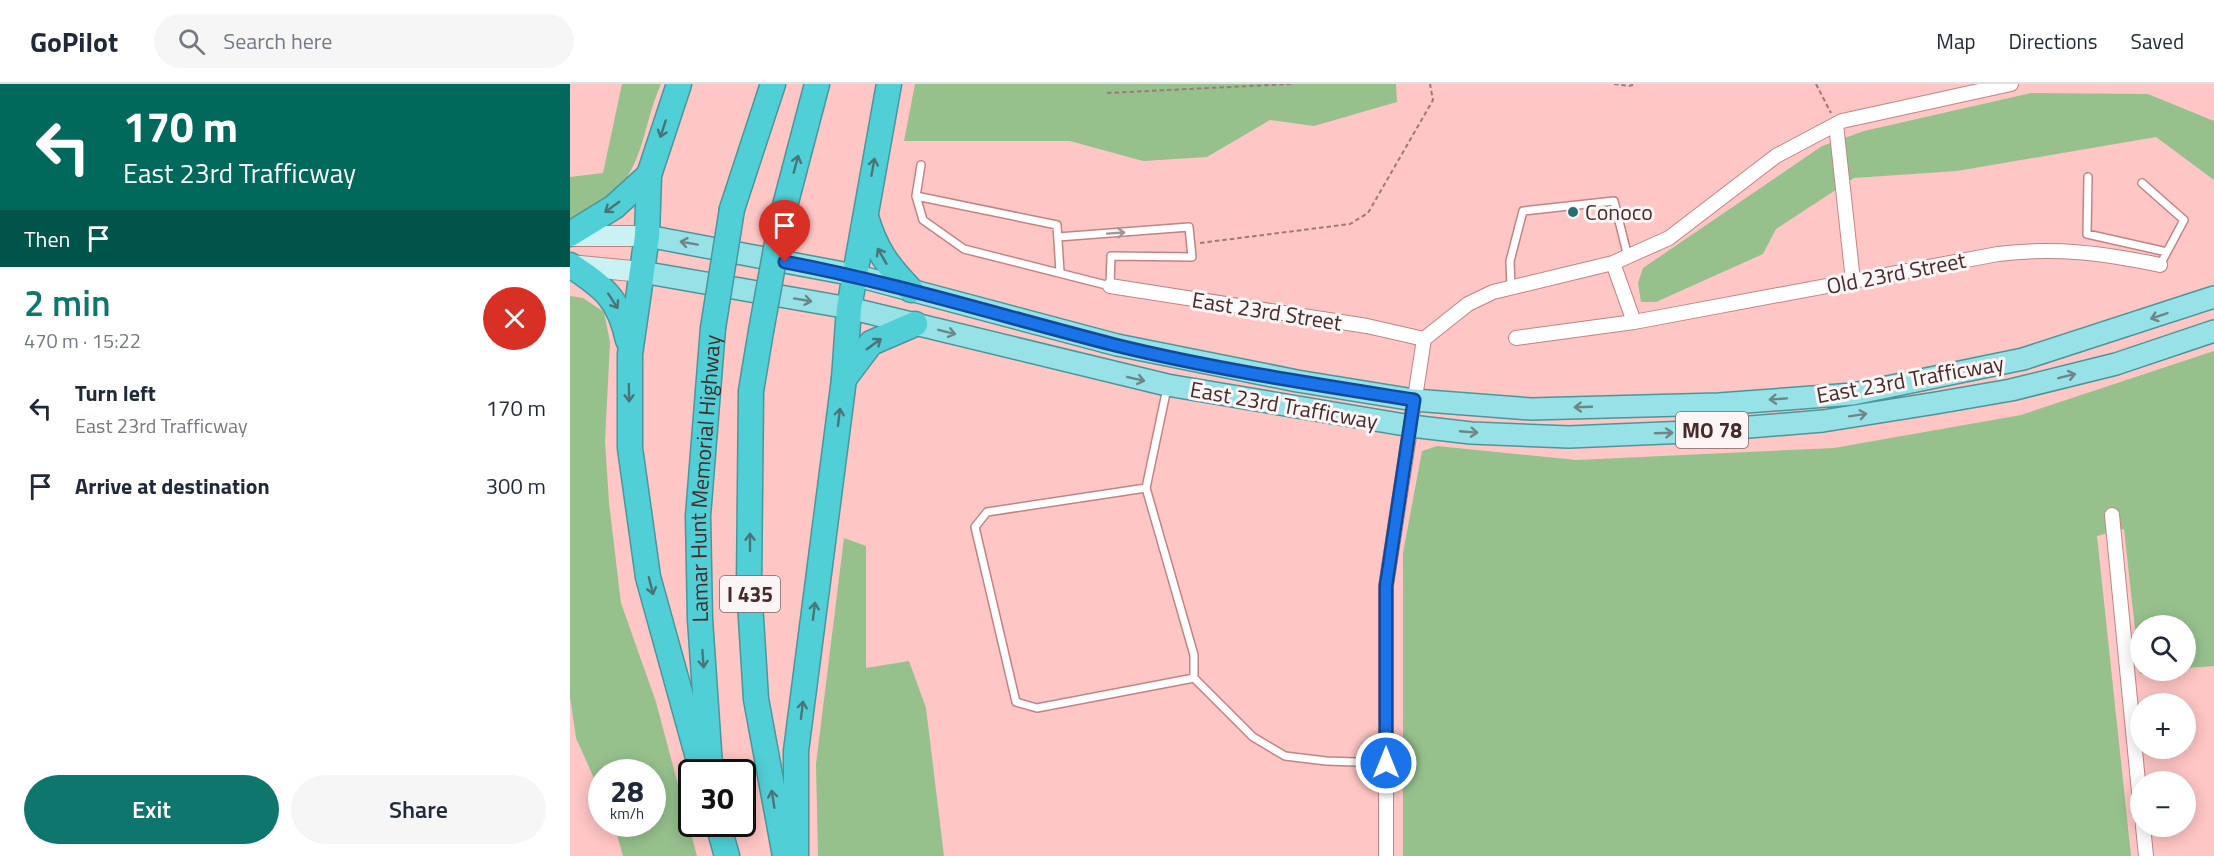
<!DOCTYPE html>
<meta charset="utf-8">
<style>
:root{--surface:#fff;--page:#f6f6f7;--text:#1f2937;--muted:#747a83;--line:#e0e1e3;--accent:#0f766e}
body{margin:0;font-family:"Titillium Web",sans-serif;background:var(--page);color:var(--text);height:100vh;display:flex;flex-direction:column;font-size:22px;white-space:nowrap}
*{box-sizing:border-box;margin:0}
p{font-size:20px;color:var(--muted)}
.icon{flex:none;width:33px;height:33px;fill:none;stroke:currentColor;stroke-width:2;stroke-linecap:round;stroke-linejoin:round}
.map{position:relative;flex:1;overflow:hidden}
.panel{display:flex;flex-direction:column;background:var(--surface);width:570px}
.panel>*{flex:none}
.top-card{background:#00695c;color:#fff;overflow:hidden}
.controls{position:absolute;left:1560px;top:531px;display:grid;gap:12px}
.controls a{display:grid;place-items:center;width:66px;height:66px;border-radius:50%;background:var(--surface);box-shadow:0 3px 15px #0003;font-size:30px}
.speed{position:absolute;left:18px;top:675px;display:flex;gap:12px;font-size:30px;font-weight:700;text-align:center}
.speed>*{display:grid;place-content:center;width:78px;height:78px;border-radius:50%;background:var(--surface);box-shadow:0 3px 15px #0003;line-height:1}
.speed small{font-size:15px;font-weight:400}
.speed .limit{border:3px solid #111;border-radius:9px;background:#fff;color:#111}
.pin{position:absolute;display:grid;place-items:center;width:51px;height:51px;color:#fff;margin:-62px -26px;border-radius:50% 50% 50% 0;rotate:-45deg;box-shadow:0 0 6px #0007}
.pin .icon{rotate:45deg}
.me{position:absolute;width:66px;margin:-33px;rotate:0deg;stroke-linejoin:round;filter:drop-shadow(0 0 4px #0008)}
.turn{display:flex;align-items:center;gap:21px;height:126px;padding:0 24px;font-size:27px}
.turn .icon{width:78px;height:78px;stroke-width:2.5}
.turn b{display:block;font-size:42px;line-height:51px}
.then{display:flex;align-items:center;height:57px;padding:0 24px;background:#0003;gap:12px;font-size:22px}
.round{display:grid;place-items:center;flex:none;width:63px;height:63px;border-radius:32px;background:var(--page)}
.summary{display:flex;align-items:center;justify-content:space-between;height:102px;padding:0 24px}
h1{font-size:36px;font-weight:600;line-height:45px;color:var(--accent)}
.cta{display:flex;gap:12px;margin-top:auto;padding:12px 24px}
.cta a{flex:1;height:69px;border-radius:36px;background:var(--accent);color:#fff;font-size:24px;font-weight:600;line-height:69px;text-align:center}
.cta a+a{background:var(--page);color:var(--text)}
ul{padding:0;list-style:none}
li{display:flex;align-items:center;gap:18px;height:78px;padding:0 24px}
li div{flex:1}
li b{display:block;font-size:22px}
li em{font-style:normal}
header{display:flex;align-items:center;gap:36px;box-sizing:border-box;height:84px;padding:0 30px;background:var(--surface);border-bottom:2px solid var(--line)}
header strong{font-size:28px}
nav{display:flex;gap:33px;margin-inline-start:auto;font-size:21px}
.search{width:420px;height:54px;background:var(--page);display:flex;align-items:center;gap:15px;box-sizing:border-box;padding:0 21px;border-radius:33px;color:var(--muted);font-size:22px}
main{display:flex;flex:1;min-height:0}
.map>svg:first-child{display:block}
.green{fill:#96c18d}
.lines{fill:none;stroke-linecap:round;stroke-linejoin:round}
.service-casing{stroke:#c38382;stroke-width:10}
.minor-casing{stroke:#c38382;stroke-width:16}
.secondary-casing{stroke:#c38382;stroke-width:22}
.primary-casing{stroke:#4c969a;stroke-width:24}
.motorway-casing{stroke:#4c969a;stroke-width:27}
.path{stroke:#a17878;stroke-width:2;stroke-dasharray:4.5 3;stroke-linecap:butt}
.service{stroke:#fff;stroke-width:7}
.minor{stroke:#fff;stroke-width:14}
.secondary{stroke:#caf1f3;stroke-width:20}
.primary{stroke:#96e2e6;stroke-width:21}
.motorway{stroke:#50cfd6;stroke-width:24}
.motorway-bridge-casing{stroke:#4c969a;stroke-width:27;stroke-linecap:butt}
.motorway-bridge{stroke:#50cfd6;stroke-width:24}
.oneway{stroke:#4a7578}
.oneway2{stroke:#a29595}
.oneway3{stroke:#6e8688}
.route-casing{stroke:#114b97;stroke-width:15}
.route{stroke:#1a73e8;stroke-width:10}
.poi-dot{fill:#236f73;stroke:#fcf5f5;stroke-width:2}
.labels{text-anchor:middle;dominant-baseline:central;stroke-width:6;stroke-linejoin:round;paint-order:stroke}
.shield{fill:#fcf5f5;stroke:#7d6868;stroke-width:1.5}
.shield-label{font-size:21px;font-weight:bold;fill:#462b2b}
.poi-label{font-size:22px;fill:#462b2b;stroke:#fcf5f5;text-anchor:start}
.street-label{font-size:22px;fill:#462b2b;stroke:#fcf5f5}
</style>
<header>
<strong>GoPilot</strong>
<div class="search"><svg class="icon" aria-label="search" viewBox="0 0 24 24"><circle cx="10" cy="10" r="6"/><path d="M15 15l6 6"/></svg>Search here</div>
<nav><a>Map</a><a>Directions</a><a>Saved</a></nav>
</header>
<main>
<section class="panel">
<div class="top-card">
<div class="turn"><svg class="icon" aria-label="left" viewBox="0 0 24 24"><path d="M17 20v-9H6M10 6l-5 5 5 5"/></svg><div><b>170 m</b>East 23rd Trafficway</div></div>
<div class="then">Then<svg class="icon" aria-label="arrive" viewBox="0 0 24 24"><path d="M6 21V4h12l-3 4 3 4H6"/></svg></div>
</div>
<div class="summary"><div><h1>2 min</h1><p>470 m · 15:22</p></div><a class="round" style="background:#d93025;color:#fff"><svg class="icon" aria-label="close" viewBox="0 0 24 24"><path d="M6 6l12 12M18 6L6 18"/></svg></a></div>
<ul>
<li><svg class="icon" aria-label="left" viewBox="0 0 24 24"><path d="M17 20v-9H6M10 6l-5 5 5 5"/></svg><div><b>Turn left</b><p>East 23rd Trafficway</p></div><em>170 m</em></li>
<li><svg class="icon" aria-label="arrive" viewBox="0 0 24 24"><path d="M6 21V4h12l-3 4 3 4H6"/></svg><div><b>Arrive at destination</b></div><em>300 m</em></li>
</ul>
<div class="cta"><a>Exit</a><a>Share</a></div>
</section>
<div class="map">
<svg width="1644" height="772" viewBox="0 0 1644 772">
<rect width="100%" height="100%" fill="#fec6c5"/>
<path class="green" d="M52,0H91C71,45 75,87 33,119C21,127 14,132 0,134V93L33,89Z
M345,0H826L827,18L744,42L700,36L637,73L573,77L500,57H334Z
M1461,9L1578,10L1644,37V96L1586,53L1387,87L1284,94L1206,145L1193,170L1086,218H1071L1068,199L1073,184L1252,62L1294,47Z
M0,212L13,214L34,228L40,258L35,357L39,419L51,519L86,618L127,772H53L44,740H82V688H32L31,710L6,654L0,613Z
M1644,267V582L1616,584V542H1570V586L1597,587L1570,590L1554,445L1527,452L1561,772H833V469L852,367L867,362L1007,376L1264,364L1451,331Z
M274,454L296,462V584L339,577L356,624L374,772H248L246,680Z"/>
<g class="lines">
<defs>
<path id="service" d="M351,81L346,112L353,136L394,165L540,202L541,172L622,173L619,143L488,153
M1518,93L1517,150L1597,168
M1572,99L1614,136L1590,181
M346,112L487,141L490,188
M941,203L940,177L953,127L1044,117L1058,173
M576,404L624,571V594L467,624L446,618L405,443L417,428L576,404L597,304
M624,594L683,653L715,672L756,677L816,679"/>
<path id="minor" d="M1266,40L1283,197
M1043,179L1064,238
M540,202L797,242L854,255
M946,254L1064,238L1428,170C1486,163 1533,169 1590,181
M854,255L898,220L923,208L1043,179L1099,154L1206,72L1272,37L1441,0
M1542,431L1570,718
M1573,742L1576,772
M816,772V502L854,255"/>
<path id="secondary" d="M0,152H77
M0,181L72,188"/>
<path id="primary" d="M77,152L284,191L547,261L727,297L844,316L961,325L1149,320L1283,310L1453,275L1644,213
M72,188L279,224L597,301L841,342L901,349L999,353L1118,348L1253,337L1366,319L1441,306L1546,280L1644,247"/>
<g id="motorway">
<path d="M109,0L79,91L77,152L60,270V364L78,493L132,688"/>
<path d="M162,125L203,0"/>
<path d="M296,133C306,166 317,181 341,206"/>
<path d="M211,137L247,0"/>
<path d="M0,150L44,123L79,91"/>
<path d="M0,181C35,204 49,215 58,256"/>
<path d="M191,247L181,307L179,502L186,615L215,772"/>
<path d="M274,295L301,259L345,240"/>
<path id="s1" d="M140,682L130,535L128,432L143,244"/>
<path d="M148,740L157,772"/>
<path d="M226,772V667L274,295L279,224L319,0"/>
</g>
</defs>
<use href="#service" class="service-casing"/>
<use href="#minor" class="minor-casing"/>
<use href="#secondary" class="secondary-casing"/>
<use href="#primary" class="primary-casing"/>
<use href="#motorway" class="motorway-casing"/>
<path class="path" d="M1044,0L1059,2L1065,0
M1246,0L1261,29
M537,9L721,0
M630,159L780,140L798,129L863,16L860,0"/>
<use href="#service" class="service"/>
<use href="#minor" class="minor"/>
<use href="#secondary" class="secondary"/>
<use href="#primary" class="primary"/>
<use href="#motorway" class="motorway"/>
<defs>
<path id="motorway-bridge" d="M143,244L162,125
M191,247L211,137"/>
</defs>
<use href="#motorway-bridge" class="motorway-bridge-casing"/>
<use href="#motorway-bridge" class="motorway-bridge"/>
</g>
<defs><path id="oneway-shaft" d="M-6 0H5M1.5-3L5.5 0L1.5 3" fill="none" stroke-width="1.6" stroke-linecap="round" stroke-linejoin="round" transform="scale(1.5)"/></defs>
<g class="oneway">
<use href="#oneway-shaft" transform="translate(93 45) rotate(108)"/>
<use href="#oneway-shaft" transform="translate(226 80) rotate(-75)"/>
<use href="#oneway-shaft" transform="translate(303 83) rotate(-80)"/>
<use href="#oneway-shaft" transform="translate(42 123) rotate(144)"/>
<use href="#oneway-shaft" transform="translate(312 172) rotate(-120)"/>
<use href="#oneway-shaft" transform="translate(43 217) rotate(57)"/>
<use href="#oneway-shaft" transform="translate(304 260) rotate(-36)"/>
<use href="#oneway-shaft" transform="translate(59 309) rotate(89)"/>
<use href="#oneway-shaft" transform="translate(269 333) rotate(-83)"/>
<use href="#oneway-shaft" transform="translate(180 458) rotate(-90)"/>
<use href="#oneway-shaft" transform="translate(81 502) rotate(76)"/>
<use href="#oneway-shaft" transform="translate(244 527) rotate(-83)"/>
<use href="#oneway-shaft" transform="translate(133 575) rotate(86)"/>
<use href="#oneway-shaft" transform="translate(232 626) rotate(-83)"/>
<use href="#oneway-shaft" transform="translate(203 715) rotate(-99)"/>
</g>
<use class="oneway2" href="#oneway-shaft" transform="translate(546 149) rotate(-4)"/>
<g class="oneway3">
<use href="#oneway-shaft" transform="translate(119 159) rotate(-170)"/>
<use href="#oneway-shaft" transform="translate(233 216) rotate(10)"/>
<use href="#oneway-shaft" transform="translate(1589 232) rotate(161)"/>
<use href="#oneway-shaft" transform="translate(377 248) rotate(14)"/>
<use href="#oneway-shaft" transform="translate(1497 292) rotate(-14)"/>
<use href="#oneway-shaft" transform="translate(566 295) rotate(13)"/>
<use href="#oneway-shaft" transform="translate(1208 315) rotate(176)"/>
<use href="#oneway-shaft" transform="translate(1013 323) rotate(178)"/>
<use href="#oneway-shaft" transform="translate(1288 331) rotate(-9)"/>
<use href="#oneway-shaft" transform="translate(899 348) rotate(5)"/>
<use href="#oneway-shaft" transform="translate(1094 349) rotate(-2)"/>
</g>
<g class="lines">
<defs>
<path id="route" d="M215,178C326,199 435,233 545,261C643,285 744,300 844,316L816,502V679"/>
</defs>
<use href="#route" class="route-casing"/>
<use href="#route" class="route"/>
</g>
<circle class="poi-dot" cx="1003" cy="128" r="6"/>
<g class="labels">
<g class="shield">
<rect x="1106" y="328" width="72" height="36" rx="4.5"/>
<rect x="150" y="492" width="60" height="36" rx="4.5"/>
</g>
<g class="shield-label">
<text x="1142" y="346">MO 78</text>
<text x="180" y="510">I 435</text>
</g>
<g class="poi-label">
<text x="1015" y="128">Conoco</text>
</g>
<g class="street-label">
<text transform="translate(1326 189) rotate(-11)">Old 23rd Street</text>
<text transform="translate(697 227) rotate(9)">East 23rd Street</text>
<text transform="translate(1340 295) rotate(-10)">East 23rd Trafficway</text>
<text transform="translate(714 321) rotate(10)">East 23rd Trafficway</text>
<text stroke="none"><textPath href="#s1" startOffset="288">Lamar Hunt Memorial Highway</textPath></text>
</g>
</g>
</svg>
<div class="controls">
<a><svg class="icon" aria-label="search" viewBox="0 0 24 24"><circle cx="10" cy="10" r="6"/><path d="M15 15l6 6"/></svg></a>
<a>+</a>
<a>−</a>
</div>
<div class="speed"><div>28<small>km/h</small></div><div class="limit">30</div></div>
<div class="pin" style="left:215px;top:178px;background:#d93025"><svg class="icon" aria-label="arrive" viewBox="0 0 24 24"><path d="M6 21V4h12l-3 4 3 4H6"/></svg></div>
<svg class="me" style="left:816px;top:679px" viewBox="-20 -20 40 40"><circle r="17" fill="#1a73e8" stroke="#fff" stroke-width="3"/><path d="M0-11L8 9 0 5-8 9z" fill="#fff"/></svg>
</div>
</main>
